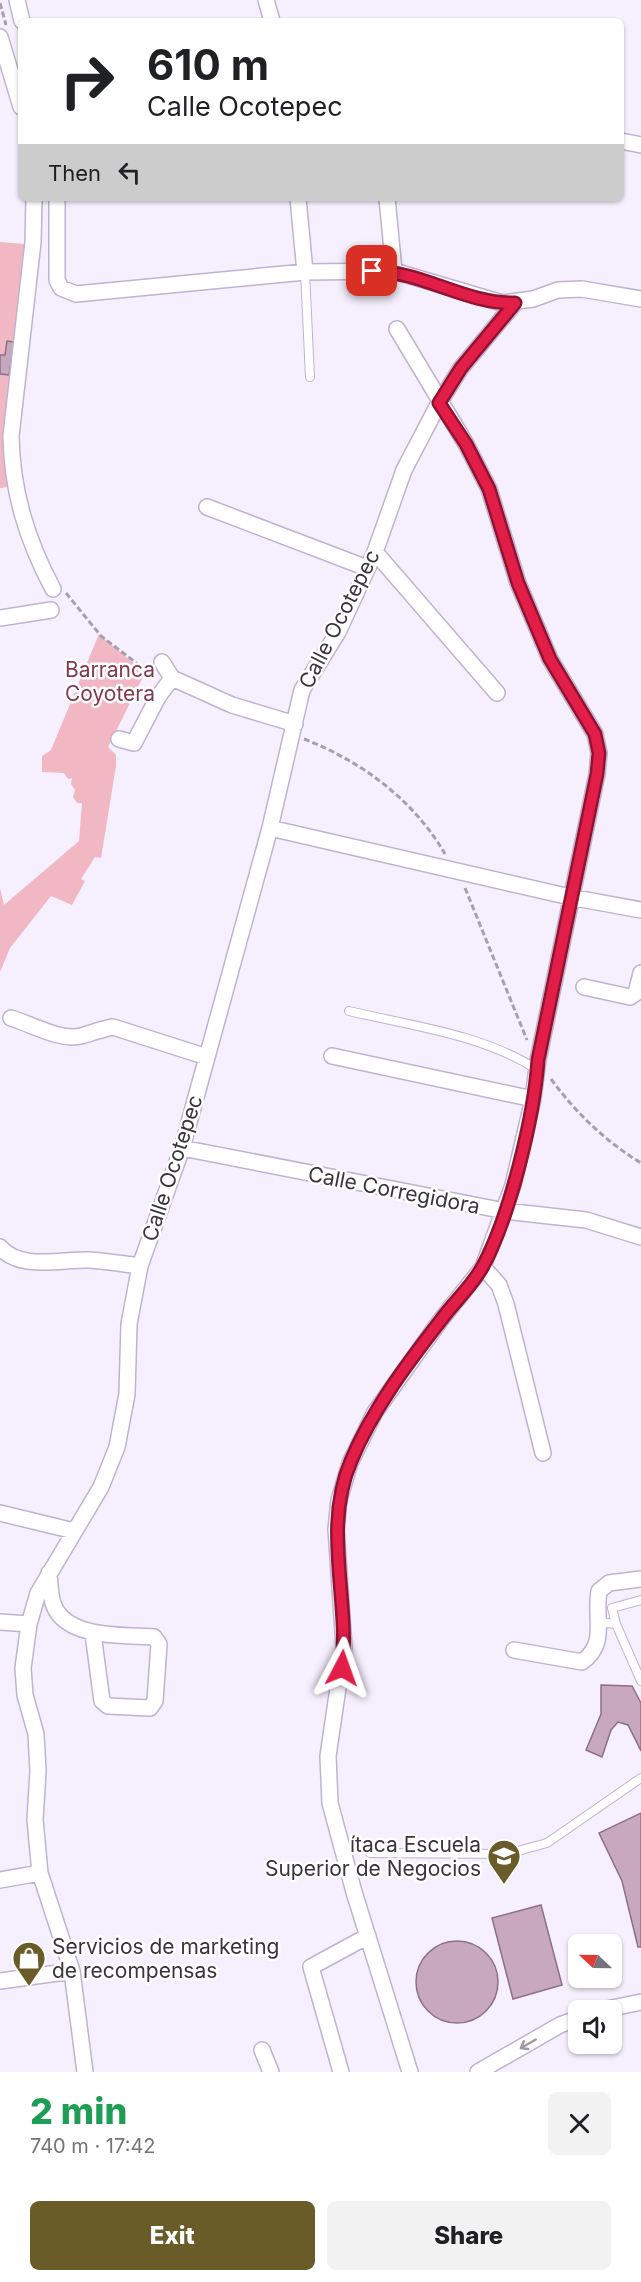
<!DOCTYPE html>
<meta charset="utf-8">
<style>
:root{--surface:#fff;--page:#f2f2f2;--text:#202124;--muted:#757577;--accent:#6a5c29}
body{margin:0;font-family:Inter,sans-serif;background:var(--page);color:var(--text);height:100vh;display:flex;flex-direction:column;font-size:22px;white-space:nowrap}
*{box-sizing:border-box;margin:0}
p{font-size:20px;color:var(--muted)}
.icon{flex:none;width:33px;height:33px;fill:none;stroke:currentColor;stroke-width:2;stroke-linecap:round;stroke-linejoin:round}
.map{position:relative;height:2072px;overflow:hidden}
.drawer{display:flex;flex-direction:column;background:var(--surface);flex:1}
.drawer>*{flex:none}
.top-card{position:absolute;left:18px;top:18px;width:606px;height:183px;border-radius:9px;box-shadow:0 2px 4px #0004;background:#fff;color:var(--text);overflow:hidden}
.needle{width:39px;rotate:292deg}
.tools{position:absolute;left:568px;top:1934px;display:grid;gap:12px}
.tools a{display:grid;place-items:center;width:54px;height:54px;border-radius:9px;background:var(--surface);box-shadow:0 2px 4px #0004;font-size:30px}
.pin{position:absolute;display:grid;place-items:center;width:51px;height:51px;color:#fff;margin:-26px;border-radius:12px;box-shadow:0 3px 9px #0006}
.me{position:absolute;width:66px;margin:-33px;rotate:4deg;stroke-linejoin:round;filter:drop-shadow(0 0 4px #0008)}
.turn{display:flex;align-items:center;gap:21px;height:126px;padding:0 30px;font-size:27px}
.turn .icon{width:78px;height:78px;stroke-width:2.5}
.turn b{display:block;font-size:42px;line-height:51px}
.then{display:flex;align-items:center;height:57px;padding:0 30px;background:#0003;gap:12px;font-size:22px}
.round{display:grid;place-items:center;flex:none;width:63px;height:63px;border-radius:9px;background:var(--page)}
.overview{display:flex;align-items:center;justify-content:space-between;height:102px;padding:0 30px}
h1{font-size:36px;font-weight:800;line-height:45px;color:#1e9e55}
.primary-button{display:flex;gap:12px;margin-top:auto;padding:12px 30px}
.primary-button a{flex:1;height:69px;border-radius:9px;background:var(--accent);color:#fff;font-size:24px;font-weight:800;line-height:69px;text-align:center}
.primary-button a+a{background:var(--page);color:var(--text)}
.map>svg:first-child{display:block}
.green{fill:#f1b7c3}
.building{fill:#c7a8bf;stroke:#8d7085;stroke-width:1.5}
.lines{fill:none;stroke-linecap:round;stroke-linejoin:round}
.service-casing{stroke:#c0b2d2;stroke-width:10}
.minor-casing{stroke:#c0b2d2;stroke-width:18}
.path{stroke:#a6a0ad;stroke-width:3;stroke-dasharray:6 3;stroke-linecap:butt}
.service{stroke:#fff;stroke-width:8}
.minor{stroke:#fff;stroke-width:15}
.oneway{stroke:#9c9aa0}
.route-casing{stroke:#92132f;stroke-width:15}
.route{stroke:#e11d48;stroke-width:10}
.labels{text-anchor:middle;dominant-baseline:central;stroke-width:5;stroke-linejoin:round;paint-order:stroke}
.street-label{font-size:21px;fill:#3a3441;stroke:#fff}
.park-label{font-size:21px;fill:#82394d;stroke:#fff}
.poi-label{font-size:21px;fill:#3a3441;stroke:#fff;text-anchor:end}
</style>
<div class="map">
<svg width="641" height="2072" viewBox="0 0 641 2072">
<rect width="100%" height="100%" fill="#f6f0fe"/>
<path class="green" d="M0,242L25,244L9,375L7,487L0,488Z
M99,634L145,673L108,747L116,755V766L101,858L95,857L81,879L85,881L72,905L51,896L10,948L0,972V888L4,905L79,841L82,803H77L73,797L75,790L71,784L72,778L68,779L64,773L42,772V756L51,750Z"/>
<path class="building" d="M7,341L14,342L9,375L0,374V355H5Z
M601,1685L632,1686L641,1703V1751L628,1725L618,1722L611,1730L602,1757L586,1750L601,1714Z
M641,1813V1947H638L622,1881L599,1833Z
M541,1905L562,1985L513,1999L492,1918Z
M416 1982a41 41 0 1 1 82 0a41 41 0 1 1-82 0Z"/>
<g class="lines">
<defs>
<path id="service" d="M305,272L310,377
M349,1011C412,1026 482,1034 538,1070
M598,1622L616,1624L641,1681
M616,1624L612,1608L641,1600
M370,1853L507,1854L547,1843L641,1778"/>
<path id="minor" d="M17,0L22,21
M266,0L272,21
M0,37L21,107
M621,141L641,145
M34,198L33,242L11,436C12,492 27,540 53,589
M57,198V280L61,288L76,294L305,272L394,271L502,303L533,299L558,290L582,289L641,299
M298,198L305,272
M387,198L394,271
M397,329L466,444L489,489L518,583L550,659L595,734L599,753L597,774L538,1060L533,1099L513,1185L483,1267L440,1321L375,1412L350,1463L339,1500L336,1529L344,1647L328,1756L330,1803L354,1892L410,2072
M207,507L367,568
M375,552L497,693
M0,618L51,610
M162,662L172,678L232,705L295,724
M119,739L134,743L158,697L172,678
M270,828L570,897L641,910
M584,987L630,997L636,993L641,973
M11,1018C31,1024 60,1041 81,1036C92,1033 101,1029 113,1027L207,1057
M332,1056L533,1099
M182,1148L505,1211L586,1220L641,1237
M0,1247C20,1271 62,1259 89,1260C106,1261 123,1264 140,1266
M483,1267L499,1285L506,1304L543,1453
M0,1513L74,1531
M49,1573C50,1583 50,1597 54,1606C68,1639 124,1635 154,1637L159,1644L155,1701L150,1708L108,1706L102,1701L93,1634
M0,1622L29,1624
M514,1650L582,1662C608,1643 594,1620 599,1591L609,1583L641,1579
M0,1880L40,1873
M0,1981L72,1971
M602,2010L641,2002
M262,2050L271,2072
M85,2072L72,1971L40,1873L35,1820L38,1771L36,1734L25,1695L23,1668L29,1624L38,1593L101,1487L117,1447L127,1394L129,1324L140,1266L182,1148L270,828L302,690L338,632L375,552L404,470L439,403L461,368L515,303
M341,2072L311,1967L368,1936
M478,2072L560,2025L579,2018"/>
</defs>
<use href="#service" class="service-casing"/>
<use href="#minor" class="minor-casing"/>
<path class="path" d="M0,3L6,25
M66,593L101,636L152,675
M304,739C361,761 414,800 445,854
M465,888L527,1040
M551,1079C576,1113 605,1141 641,1163"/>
<use href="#service" class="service"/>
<use href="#minor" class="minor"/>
</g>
<defs><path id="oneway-shaft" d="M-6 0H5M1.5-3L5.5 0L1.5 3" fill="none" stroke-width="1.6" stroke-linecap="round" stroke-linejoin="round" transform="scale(1.5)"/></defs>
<use class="oneway" href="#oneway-shaft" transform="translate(528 2044) rotate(150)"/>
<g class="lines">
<defs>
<path id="route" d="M342,1668C350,1599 322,1529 351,1461C372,1410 407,1364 441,1320C454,1302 473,1285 483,1266C510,1216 534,1117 538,1060L597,774L599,753L595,734L550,659L518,583L489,489L466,444L439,403L461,368L515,303C465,304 422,271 372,271"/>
</defs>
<use href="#route" class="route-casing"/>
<use href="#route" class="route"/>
</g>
<defs>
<symbol id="school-pin" viewBox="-11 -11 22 30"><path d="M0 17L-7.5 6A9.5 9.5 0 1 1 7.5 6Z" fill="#6a5c29" stroke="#fff"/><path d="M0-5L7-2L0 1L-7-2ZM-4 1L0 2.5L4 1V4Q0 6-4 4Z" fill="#fff"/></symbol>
<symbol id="shop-pin" viewBox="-11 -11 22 30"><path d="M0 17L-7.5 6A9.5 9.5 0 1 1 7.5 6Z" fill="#6a5c29" stroke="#fff"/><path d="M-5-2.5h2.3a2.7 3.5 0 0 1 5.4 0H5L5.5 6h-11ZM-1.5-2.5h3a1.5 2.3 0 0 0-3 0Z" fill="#fff"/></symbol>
</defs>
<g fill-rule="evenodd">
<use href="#school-pin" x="485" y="1837" width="38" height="52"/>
<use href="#shop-pin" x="10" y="1939" width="38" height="52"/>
</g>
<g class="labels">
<g class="street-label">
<text transform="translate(339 619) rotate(-63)">Calle Ocotepec</text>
<text transform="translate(172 1168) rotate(-72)">Calle Ocotepec</text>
<text transform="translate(394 1190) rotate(11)">Calle Corregidora</text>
</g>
<g class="park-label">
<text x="110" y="669">Barranca<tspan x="110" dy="24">Coyotera</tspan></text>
</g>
<g class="poi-label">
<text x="481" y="1844">ítaca Escuela<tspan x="481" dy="24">Superior de Negocios</tspan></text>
<text x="52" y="1946" text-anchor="start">Servicios de marketing<tspan x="52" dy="24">de recompensas</tspan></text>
</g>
</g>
</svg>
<div class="tools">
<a><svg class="needle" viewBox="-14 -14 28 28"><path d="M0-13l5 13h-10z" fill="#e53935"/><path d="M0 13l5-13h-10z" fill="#757577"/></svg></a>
<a><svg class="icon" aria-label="sound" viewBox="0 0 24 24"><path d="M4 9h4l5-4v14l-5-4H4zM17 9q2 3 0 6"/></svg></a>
</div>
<div class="pin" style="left:372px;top:271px;background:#d93025"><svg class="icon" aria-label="arrive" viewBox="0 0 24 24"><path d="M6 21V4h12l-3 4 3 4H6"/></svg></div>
<svg class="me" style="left:342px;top:1668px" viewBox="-20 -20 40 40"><path d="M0-17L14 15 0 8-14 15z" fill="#e11d48" stroke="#fff" stroke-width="4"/></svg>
<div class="top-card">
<div class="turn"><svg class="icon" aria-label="right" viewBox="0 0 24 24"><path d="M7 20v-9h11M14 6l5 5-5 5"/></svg><div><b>610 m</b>Calle Ocotepec</div></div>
<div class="then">Then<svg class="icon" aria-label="left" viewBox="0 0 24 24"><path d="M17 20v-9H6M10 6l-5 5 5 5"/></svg></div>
</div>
</div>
<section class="drawer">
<div class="overview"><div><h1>2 min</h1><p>740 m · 17:42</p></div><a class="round"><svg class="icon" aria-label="close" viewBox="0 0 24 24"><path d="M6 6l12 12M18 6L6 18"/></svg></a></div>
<div class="primary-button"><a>Exit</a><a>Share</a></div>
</section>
